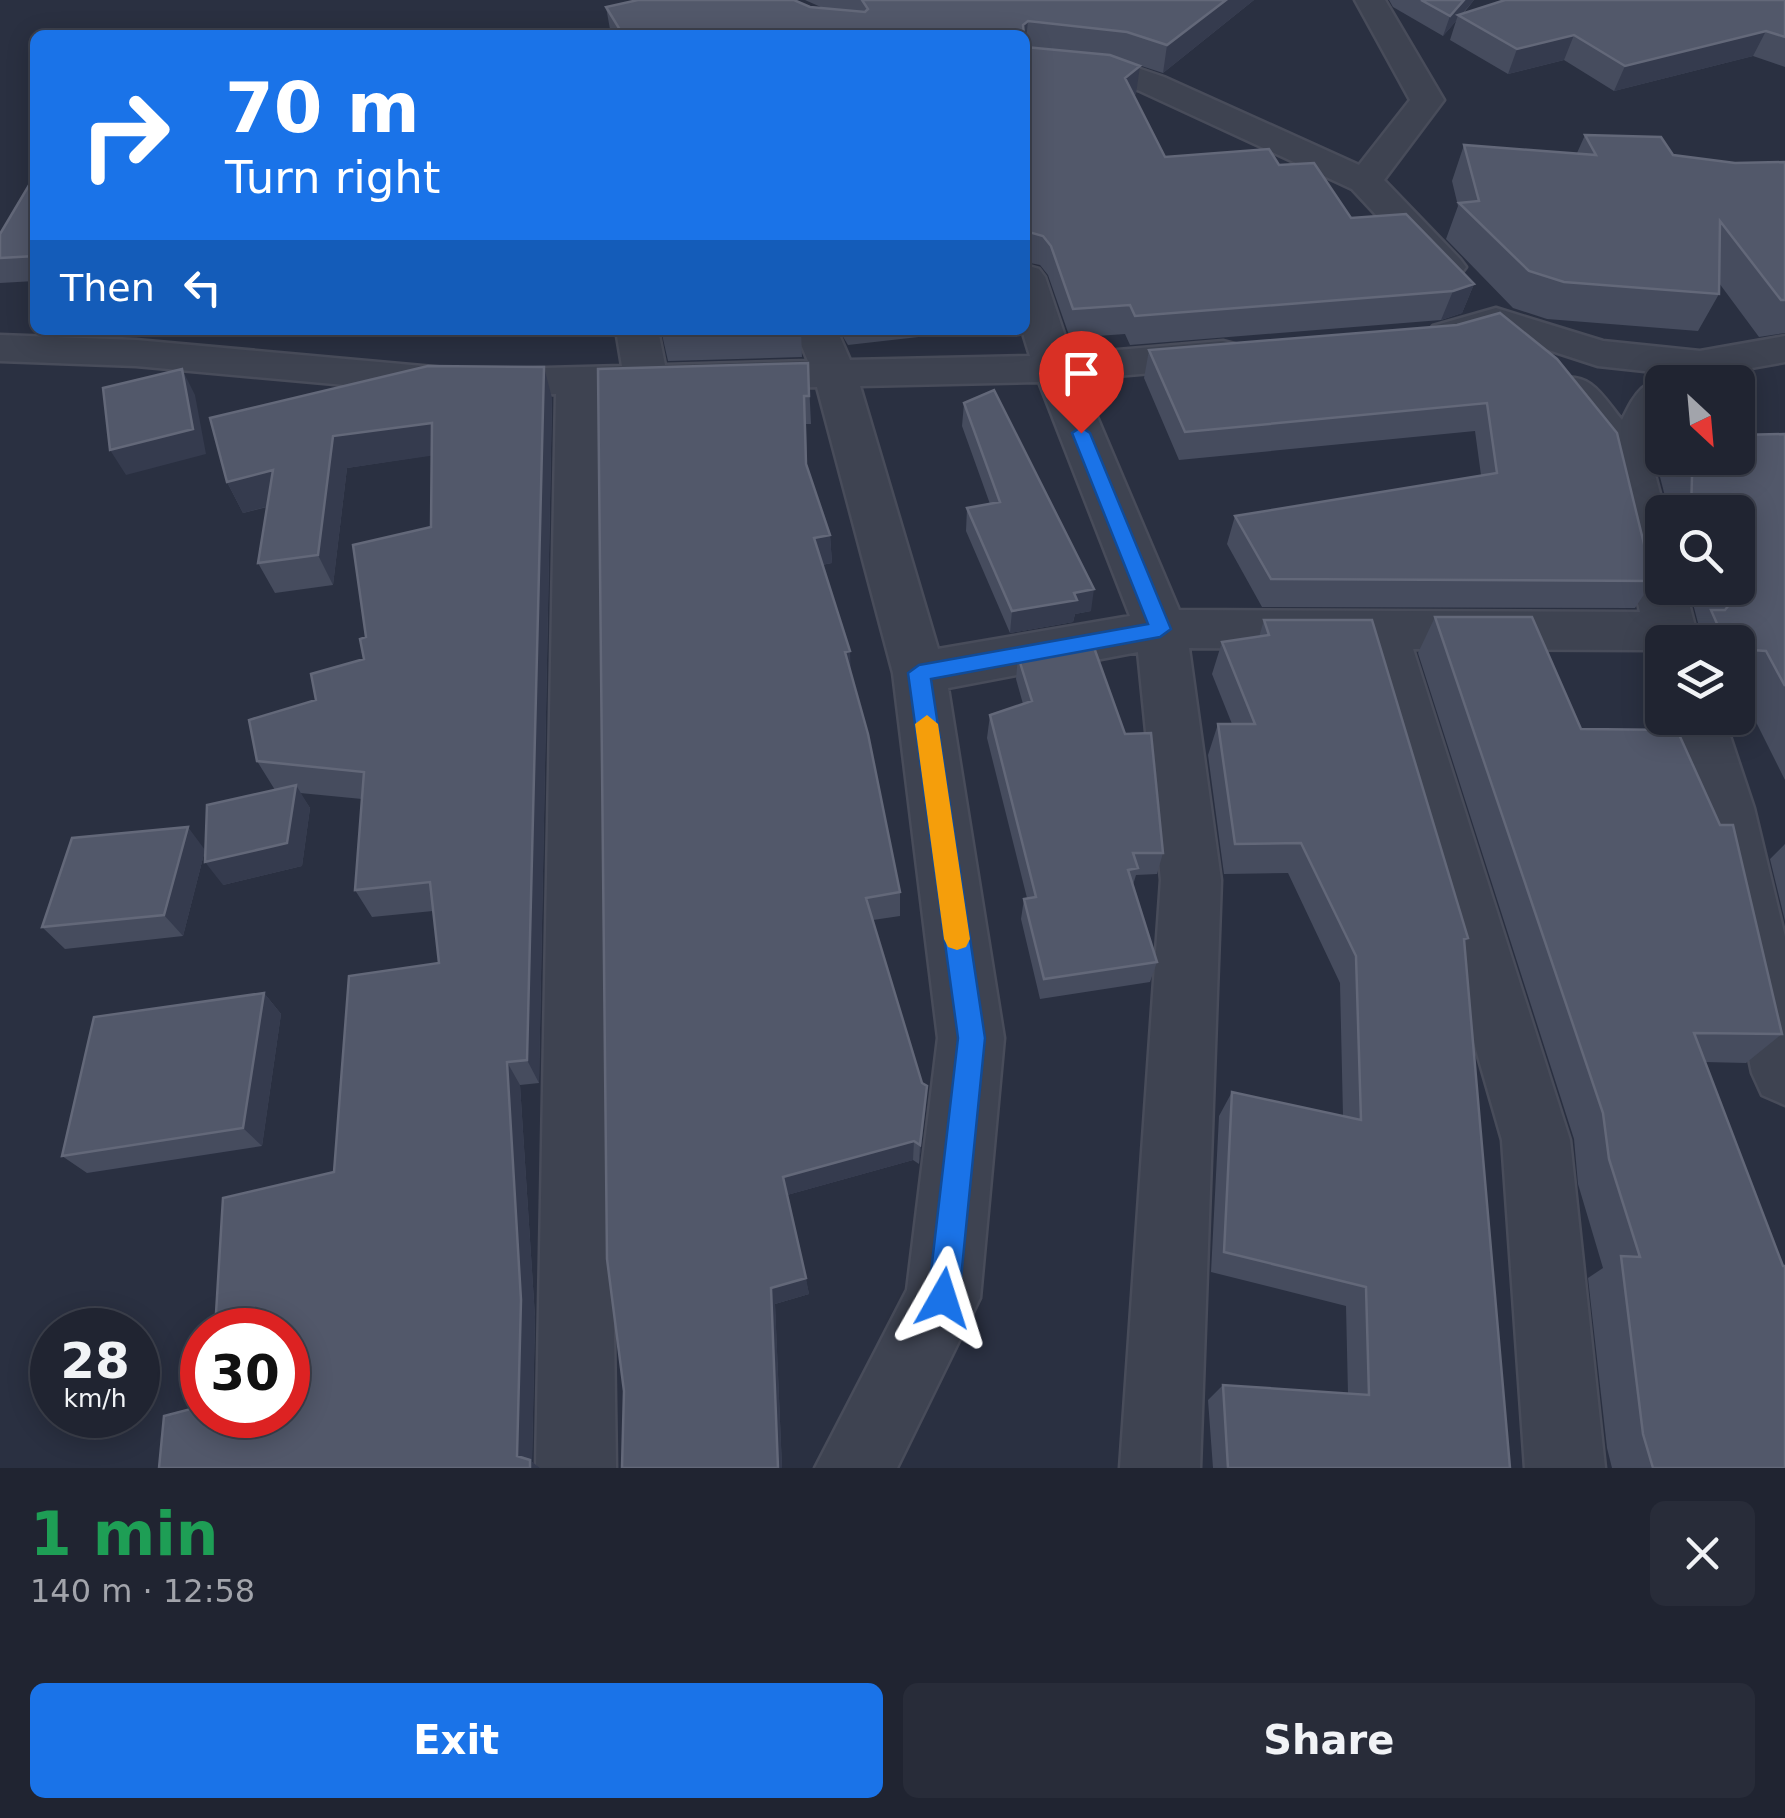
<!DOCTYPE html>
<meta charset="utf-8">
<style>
:root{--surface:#202431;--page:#282c39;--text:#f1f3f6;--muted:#a2a4ab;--line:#3d414d;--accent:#1a73e8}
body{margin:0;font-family:"DejaVu Sans",sans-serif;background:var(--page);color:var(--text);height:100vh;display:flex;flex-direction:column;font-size:38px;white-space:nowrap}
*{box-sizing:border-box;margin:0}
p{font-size:32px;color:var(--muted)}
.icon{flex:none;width:55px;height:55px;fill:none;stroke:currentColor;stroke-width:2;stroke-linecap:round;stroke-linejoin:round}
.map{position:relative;height:1468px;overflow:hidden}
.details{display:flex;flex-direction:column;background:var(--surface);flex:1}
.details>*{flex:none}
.hud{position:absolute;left:30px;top:30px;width:1000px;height:305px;border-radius:15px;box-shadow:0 5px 25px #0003,0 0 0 2px var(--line);background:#1a73e8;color:#fff;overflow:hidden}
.needle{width:65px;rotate:154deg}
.fabs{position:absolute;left:1645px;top:365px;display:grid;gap:20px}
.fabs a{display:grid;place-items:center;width:110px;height:110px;border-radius:15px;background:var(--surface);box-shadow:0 5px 25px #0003,0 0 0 2px var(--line);font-size:50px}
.speed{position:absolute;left:30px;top:1308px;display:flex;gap:20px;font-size:50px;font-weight:700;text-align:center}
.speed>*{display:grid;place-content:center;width:130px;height:130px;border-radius:50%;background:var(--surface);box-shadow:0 5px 25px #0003,0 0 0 2px var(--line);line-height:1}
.speed small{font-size:25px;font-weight:400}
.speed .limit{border:15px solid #d22;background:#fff;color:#111}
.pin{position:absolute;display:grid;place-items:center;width:85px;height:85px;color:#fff;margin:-102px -42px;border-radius:50% 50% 50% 0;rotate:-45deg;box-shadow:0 0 10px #0007}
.pin .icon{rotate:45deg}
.me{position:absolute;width:110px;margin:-55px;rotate:6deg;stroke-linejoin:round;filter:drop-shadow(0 0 8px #0008)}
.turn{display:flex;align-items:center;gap:35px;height:210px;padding:0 30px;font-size:45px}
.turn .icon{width:130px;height:130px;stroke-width:2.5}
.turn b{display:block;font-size:70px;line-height:85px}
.then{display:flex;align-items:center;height:95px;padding:0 30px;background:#0003;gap:20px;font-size:38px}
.round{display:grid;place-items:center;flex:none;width:105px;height:105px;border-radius:15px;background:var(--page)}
.head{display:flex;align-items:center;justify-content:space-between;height:170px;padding:0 30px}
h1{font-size:60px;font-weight:800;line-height:75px;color:#1e9e55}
.cta{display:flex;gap:20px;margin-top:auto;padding:20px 30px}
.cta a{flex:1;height:115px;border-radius:15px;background:var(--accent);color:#fff;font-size:40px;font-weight:800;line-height:115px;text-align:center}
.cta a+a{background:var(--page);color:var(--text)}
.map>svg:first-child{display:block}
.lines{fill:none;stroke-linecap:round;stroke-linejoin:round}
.minor-casing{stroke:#484c5a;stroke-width:5}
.minor{fill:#3e4351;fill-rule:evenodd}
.wall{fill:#464c5e}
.shaded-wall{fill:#353b4e}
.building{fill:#52586a;stroke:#636879;stroke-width:2.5}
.route{fill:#1a73e8;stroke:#114b97;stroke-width:2.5}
.slow{fill:#f59e0b}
</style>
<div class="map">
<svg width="1785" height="1468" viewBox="0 0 1785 1468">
<rect width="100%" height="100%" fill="#2a3041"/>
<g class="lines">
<defs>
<path id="minor" d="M1355,0H1385L1444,100L1384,180L1460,259L1466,267L1460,275L1446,279L1432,275L1352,189L1140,91L1107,79L1025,72V52L1123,63L1164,77L1359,165L1410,100Z
M1025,265L1039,269L1045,277L1071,354L1223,341L1238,345L1244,354L1238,363L1223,367L1081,379L1179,610L1640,612L1605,459L1551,389L1558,379C1591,371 1603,397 1622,420C1634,396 1643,375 1674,382H1662V429L1650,456L1665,512L1662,588H1685L1699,642H1662V658L1651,650L1413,649L1570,1140L1605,1468H1525L1502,1140L1361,649L1189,648L1221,880L1200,1468H1120L1161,880L1138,652L948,688L1004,1038L980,1298L897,1468H815L907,1290L938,1038L893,673L817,387L600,393L616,1468H536L556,394L467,396L136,366L0,361V335L136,340L467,370L622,366L616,330H658L665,365L808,361L795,330H837L850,360L1030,356L1022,330H1025ZM1039,382L1130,616L938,649L860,386Z
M1496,308L1603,341L1700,351L1785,336V362L1700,377L1598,366L1496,333L1448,347L1433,344L1427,335L1433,326Z
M1670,718H1724L1754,808L1785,937V1105L1762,1095L1752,1073L1696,808Z"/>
</defs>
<use href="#minor" class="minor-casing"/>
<use href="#minor" class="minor"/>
</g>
<path class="wall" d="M805,0H1254L1163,73L1120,59L1136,94L1134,95L1165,157L1279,165L1351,218L1474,284L1462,313L1441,320L1130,345L1125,334L1070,338L1048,275L1040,265L1025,262V35H611L606,7L823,8Z
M1389,0H1474L1463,14L1785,0V67L1753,56L1614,91L1564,60L1508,74L1450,40L1456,21L1443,36L1393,7Z
M1585,135L1673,155L1735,163L1785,162V333L1759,337L1719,283V294L1698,331L1547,319L1513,308L1446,239L1458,206L1452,181L1464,145L1577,153Z
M35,175V281L0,283V234Z
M1457,325L1653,581L1635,608L1262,607L1227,544L1235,516L1481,475L1475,431L1179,460L1144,378L1149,350Z
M661,330H801L802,357L668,361Z
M839,330H980L848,345Z
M808,363L811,424H806L807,467L830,535L832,563L822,565L850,651V672L900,892V916L873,920L922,1083L927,1086L919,1164L913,1160L787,1195L809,1294L775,1304L782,1468H622Z
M552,398L539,1083L520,1085L535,1317L532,1462L540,1468H159L288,1415L334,1172L439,963L433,911L372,917L355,890L362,799L300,793L310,808L302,866L223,885L275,790L257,761L316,700L364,659L366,637L431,527L432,455L347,468L333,585L275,593L258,563L267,507L243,513L227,482Z
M964,403L1091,611L1075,614L1073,622L1010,633L966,531L967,508L990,504L962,426Z
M1785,434V780L1738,686V642H1688L1699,627L1689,588H1738V512H1669L1659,473L1668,458H1738Z
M1435,617L1581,729L1782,1034L1746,1063L1705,1062L1783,1266L1785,1468H1612L1607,1448L1588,1278L1603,1268L1578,1184L1574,1139L1418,653Z
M1264,620L1468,938L1464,943L1510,1468H1213L1208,1400L1223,1385L1348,1394L1346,1306L1211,1272L1219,1116L1232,1092L1343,1116L1340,983L1288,873L1224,874L1208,755L1218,724H1232L1212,674L1222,642L1259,637Z
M1018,656L1163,853L1157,874L1136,875L1133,885L1157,962L1150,982L1040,999L1021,919L1024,899L1027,898L987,738L990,715L1023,704L1016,679Z
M1785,844V921L1770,859Z
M205,850L183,936L65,949L42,927Z
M264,993L281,1014L262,1146L87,1173L62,1156Z"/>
<path class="shaded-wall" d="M1226,0H1254L1163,73L1167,45Z
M1464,0H1474L1460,16L1458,15L1456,21L1443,36L1450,16Z
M1028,21L1025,49V35H1023V25Z
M1766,31L1753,56L1614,91L1625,66Z
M1574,35L1564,60L1508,74L1517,49Z
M1140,66L1136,94L1121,105L1125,78Z
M1029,232L1026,261L1025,262V235Z
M1474,284L1462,313L1441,320L1453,291Z
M296,330H338L298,336Z
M544,367L552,398L539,1083L527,1060Z
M182,369L195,395L206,454L126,475L110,450Z
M432,423L443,454L347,468L333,585L318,555L333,436Z
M273,470L288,501L243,513L227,482Z
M830,535L832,563L815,566L814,538Z
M1094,589L1091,611L1075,614L1073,622L1010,633L1012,611L1074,593Z
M850,651L851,678L845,652Z
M296,785L310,808L302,866L223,885L205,862Z
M188,827L205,850L183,936L164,915Z
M264,993L281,1014L262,1146L243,1128Z
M507,1062L520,1085L535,1317L532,1462L540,1468H530L517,1456Z
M927,1086L926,1106L919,1164L920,1145Z
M914,1141L913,1160L787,1195L783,1177Z
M806,1278L809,1294L775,1304L782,1468H778L771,1288Z"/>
<path class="building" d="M638,0H794L810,7L865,12L868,9L862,0H1226L1167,45L1127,32L1028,21L1023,25L1024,35H611L622,33L606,7Z
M1421,0H1464L1450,16Z
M1505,0H1785V37L1766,31L1625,66L1574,35L1517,49L1458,15Z
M406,31L404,35H349L350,32Z
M506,32L508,35H487Z
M1025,47L1110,55L1140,66L1125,78L1165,157L1269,149L1279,165L1314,163L1351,218L1406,214L1474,284L1453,291L1135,316L1130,305L1073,309L1051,246L1043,236L1029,232L1025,235Z
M1585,135L1661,137L1673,155L1735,163L1785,162V300H1781L1720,221L1719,294L1564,282L1529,271L1459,203L1479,201L1464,145L1596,155Z
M35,175V256L0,258V234Z
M1500,313L1557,359L1617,433L1653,581L1271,579L1235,516L1497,473L1487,403L1185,432L1149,350L1457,325Z
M663,330H729L663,332Z
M808,363L809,396H804L806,464L830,535L814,538L850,651L845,652L868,734L900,892L866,898L922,1083L927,1086L920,1145L914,1141L783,1177L806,1278L771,1288L778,1468H622L624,1391L607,1259L598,369Z
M428,366L544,367L527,1060L507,1062L521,1300L517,1456L530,1460V1468H159L164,1416L202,1406V1415H288V1330H215L223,1198L334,1172L349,976L439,963L430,882L355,890L364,772L257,761L249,720L316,700L311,674L364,659L360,639L366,637L353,545L431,527L432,423L333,436L318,555L258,563L273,470L227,482L210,418Z
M182,369L193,429L110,450L103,388Z
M994,390L1094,589L1074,593L1077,600L1012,611L967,508L1000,502L964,403Z
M1785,434V686L1766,651L1738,649V642H1725L1711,610H1725L1729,605L1724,588H1738V512H1691L1692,476L1687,458H1738V435Z
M1435,617H1532L1581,729L1677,730L1720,825H1733L1782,1034L1694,1033L1783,1266H1785V1468H1653L1643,1434L1621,1256L1640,1257L1609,1159L1603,1113Z
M1264,620H1372L1468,938L1464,939L1510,1468H1228L1223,1385L1369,1395L1366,1287L1224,1252L1232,1092L1361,1120L1356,956L1301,843L1235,844L1218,724H1255L1222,642L1269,635Z
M1092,642L1125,734L1151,733L1163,853H1133L1138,868L1128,870L1157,962L1044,979L1024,899L1036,897L990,715L1032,701L1018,656Z
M296,785L287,843L205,862L207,805Z
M188,827L164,915L42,927L72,838Z
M264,993L243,1128L62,1156L94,1017Z"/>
<path class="route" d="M1081,427L1090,433L1171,629L1160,637L931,679L985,1038L959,1298L954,1309L943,1313L932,1309L928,1298L958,1038L908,673L919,665L1148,624L1072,433Z"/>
<path class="slow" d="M927,715L938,724L970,939L966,947L957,950L948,947L944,939L915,724Z"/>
</svg>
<div class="fabs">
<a><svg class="needle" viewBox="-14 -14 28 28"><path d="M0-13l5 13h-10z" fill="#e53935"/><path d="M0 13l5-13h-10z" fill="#a2a4ab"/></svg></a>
<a><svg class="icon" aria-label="search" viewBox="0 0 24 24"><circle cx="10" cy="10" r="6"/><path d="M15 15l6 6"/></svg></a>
<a><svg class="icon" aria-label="layers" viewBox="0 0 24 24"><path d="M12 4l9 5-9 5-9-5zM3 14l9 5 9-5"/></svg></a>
</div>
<div class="speed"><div>28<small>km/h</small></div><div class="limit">30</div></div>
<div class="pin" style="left:1081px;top:433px;background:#d93025"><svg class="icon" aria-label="arrive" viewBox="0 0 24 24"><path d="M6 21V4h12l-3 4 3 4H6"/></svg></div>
<svg class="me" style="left:943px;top:1298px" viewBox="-20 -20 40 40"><path d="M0-17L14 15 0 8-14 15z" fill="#1a73e8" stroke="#fff" stroke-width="4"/></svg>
<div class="hud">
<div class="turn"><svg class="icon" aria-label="right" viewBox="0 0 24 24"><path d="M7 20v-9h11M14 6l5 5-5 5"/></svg><div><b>70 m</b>Turn right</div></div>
<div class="then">Then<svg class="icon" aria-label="left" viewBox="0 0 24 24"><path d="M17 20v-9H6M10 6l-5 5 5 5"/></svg></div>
</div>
</div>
<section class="details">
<div class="head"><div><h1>1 min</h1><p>140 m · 12:58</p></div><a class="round"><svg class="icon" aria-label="close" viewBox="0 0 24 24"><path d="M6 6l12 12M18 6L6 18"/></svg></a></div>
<div class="cta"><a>Exit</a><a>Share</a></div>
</section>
